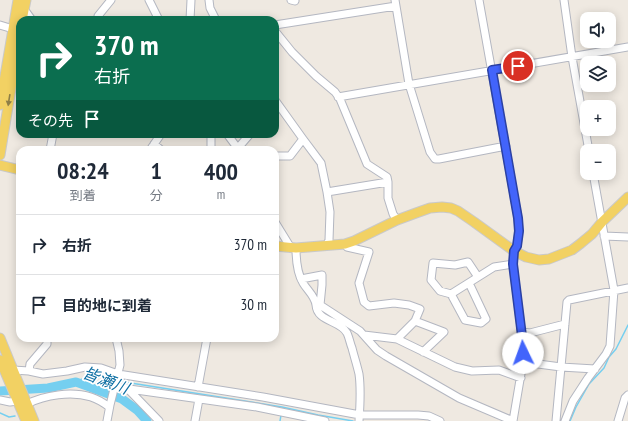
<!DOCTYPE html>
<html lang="ja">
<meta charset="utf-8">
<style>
:root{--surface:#fff;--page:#f6f6f7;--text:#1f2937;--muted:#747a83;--line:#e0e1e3}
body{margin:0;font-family:"PT Sans Narrow","Noto Sans JP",sans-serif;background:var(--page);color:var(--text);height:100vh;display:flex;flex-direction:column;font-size:15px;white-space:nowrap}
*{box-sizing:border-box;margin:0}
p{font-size:13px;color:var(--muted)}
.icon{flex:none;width:22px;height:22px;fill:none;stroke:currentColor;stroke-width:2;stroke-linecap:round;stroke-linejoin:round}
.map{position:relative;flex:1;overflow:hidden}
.drawer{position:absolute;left:16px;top:146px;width:263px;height:196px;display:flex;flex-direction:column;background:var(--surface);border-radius:12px;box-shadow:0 2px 10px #0003}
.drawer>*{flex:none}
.guide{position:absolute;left:16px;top:16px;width:263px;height:122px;border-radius:12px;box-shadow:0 2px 10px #0003;background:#0b6e4f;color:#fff;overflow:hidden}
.fabs{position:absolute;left:580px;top:12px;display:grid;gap:8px}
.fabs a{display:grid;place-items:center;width:36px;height:36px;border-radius:8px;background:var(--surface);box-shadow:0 2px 10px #0003;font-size:20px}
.pin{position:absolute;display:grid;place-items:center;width:34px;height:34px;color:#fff;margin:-17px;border:2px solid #fff;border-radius:50%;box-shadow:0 1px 4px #0007}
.me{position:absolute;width:44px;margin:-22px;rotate:357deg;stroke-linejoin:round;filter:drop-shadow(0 0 3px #0008)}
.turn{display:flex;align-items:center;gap:14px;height:84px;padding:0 12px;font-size:18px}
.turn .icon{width:52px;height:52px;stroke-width:2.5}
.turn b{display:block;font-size:28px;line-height:34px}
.then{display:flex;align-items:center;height:38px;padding:0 12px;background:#0003;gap:8px;font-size:15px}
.eta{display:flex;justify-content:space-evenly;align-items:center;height:68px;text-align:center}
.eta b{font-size:24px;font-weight:800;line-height:28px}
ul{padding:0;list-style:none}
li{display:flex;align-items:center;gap:12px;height:60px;padding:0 12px;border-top:1px solid var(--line)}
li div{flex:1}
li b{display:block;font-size:15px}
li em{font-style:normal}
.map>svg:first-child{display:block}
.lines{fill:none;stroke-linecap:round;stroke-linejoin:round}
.stream{stroke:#75cff0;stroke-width:1.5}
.river{stroke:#75cff0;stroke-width:9}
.minor-casing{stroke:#b4b7c1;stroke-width:9}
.major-casing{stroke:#c9c9c9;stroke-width:11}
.minor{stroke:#fff;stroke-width:7}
.major{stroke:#f2d163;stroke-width:9}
.oneway{fill:#908048}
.route-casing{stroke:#2b41a3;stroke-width:10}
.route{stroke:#4264fb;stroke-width:7}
.labels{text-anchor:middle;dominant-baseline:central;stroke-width:3.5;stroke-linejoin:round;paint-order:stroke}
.water-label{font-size:16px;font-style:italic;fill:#0d6fa3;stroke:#fff}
</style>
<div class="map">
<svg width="628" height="421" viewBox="0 0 628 421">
<rect width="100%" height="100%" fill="#efe9e1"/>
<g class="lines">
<path class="stream" d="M118,381L282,407L318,415L353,421
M76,382L91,375L114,380
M0,413L9,417L15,416
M280,421L281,415
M570,421L576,407L589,384L604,368L609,357L616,349L628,325"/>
<path class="river" d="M0,391L48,388L76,382L122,399L137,410L147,421"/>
<defs>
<path id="minor" d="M149,0L159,20
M209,0L210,8L216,20
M291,0L295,1V0
M395,0L409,84L430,152L435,159H439L506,146
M479,0L518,218L519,231L517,246L514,251L513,264L523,344V362L513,421
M564,0L572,57L589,151
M24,9L32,20
M98,20V16L111,0
M190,20L191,0
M0,25L13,29
M275,25L396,6
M275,31L292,52L316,76L335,92L340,99L367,164L387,177L388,182V198L393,214L397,220
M338,97L628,47
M275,100L303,139L321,163L327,192L330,212L329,240L327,245
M227,134L239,150
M154,144L161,150
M238,148L250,134
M50,150L53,134
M150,150L161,134
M211,150V134
M275,156H290L303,139
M327,192L388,182
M275,222L291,248
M604,236L628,237
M345,244L347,247L369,252L359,283L364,302L369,306L394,303L409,305L420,309L415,321
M296,248C296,259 297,273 303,283C307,290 315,296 316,305
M478,277L468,262L455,265L433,263L431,280L440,291L451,294L494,267L513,264
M301,279L322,275V285L320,305
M451,294L465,320L481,323L486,319L469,283
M320,305L360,331L377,350L386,356L459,398L513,421
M320,305H316C317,322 340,320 347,333C349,337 350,343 352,348C354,356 357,365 359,374C361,388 360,407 359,421
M522,332L530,333L565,324
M364,335L397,339L455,367L472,371L499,370L521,378
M397,339L415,321L444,332L423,352
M523,362L561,367L595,369
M13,370L29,371L43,374L67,371L85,367L101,368L118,374L263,397L360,415H418L429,416L440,421
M29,371L30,364L47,344V338
M115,387L257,407L325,421
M198,387L207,338
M128,389L159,421
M0,400L10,402L17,401
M27,404C45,395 71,391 91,397C97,399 104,403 109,407
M107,421L110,405L120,365L119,351L116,338
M195,421L199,399
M556,421L567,302L569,300L628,288
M565,421L573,401L588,378L606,354L610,346L614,290L593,173
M618,421L625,398L628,395"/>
<path id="major" d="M22,20L26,0
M0,105L18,0
M0,155L20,34
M0,165L20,170
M275,246L296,248L345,244L354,241L397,220L416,213L430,208L442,207L451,208L458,211L474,222L514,251L526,257L539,260L549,259L572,250L580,244L592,234L602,222L628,197
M0,338L34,421
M0,360L26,421"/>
</defs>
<use href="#minor" class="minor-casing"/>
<use href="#major" class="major-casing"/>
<use href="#minor" class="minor"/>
<use href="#major" class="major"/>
</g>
<defs><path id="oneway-solid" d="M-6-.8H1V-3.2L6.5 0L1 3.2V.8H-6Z"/></defs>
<use class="oneway" href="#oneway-solid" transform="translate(9 100) rotate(99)"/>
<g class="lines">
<defs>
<path id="route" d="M518,66L492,70L518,218L519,231L517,246L514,251L513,264L523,344V353"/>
</defs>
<use href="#route" class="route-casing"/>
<use href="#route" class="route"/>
</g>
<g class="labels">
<g class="water-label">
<text transform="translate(106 380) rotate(21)">皆瀬川</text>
</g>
</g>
</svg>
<div class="fabs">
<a><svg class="icon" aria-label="sound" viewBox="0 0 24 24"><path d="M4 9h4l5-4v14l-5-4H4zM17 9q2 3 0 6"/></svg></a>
<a><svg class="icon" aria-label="layers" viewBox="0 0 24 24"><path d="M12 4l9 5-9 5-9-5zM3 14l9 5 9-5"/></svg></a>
<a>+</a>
<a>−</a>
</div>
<div class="pin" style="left:518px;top:66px;background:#d93025"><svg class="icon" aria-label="arrive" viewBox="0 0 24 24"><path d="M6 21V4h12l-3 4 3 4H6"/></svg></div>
<svg class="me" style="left:523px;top:353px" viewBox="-20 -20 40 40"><circle r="19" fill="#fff"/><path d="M0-13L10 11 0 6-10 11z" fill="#4264fb"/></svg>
<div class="guide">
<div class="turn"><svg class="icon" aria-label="right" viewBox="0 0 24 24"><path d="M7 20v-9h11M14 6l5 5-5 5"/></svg><div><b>370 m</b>右折</div></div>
<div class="then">その先<svg class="icon" aria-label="arrive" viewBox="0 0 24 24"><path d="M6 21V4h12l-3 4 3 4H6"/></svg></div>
</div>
<section class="drawer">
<div class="eta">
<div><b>08:24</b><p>到着</p></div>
<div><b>1</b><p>分</p></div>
<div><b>400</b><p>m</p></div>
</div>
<ul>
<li><svg class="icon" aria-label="right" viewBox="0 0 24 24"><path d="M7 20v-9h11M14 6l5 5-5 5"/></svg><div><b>右折</b></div><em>370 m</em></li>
<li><svg class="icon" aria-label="arrive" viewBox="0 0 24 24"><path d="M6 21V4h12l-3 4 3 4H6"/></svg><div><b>目的地に到着</b></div><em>30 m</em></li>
</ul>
</section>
</div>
